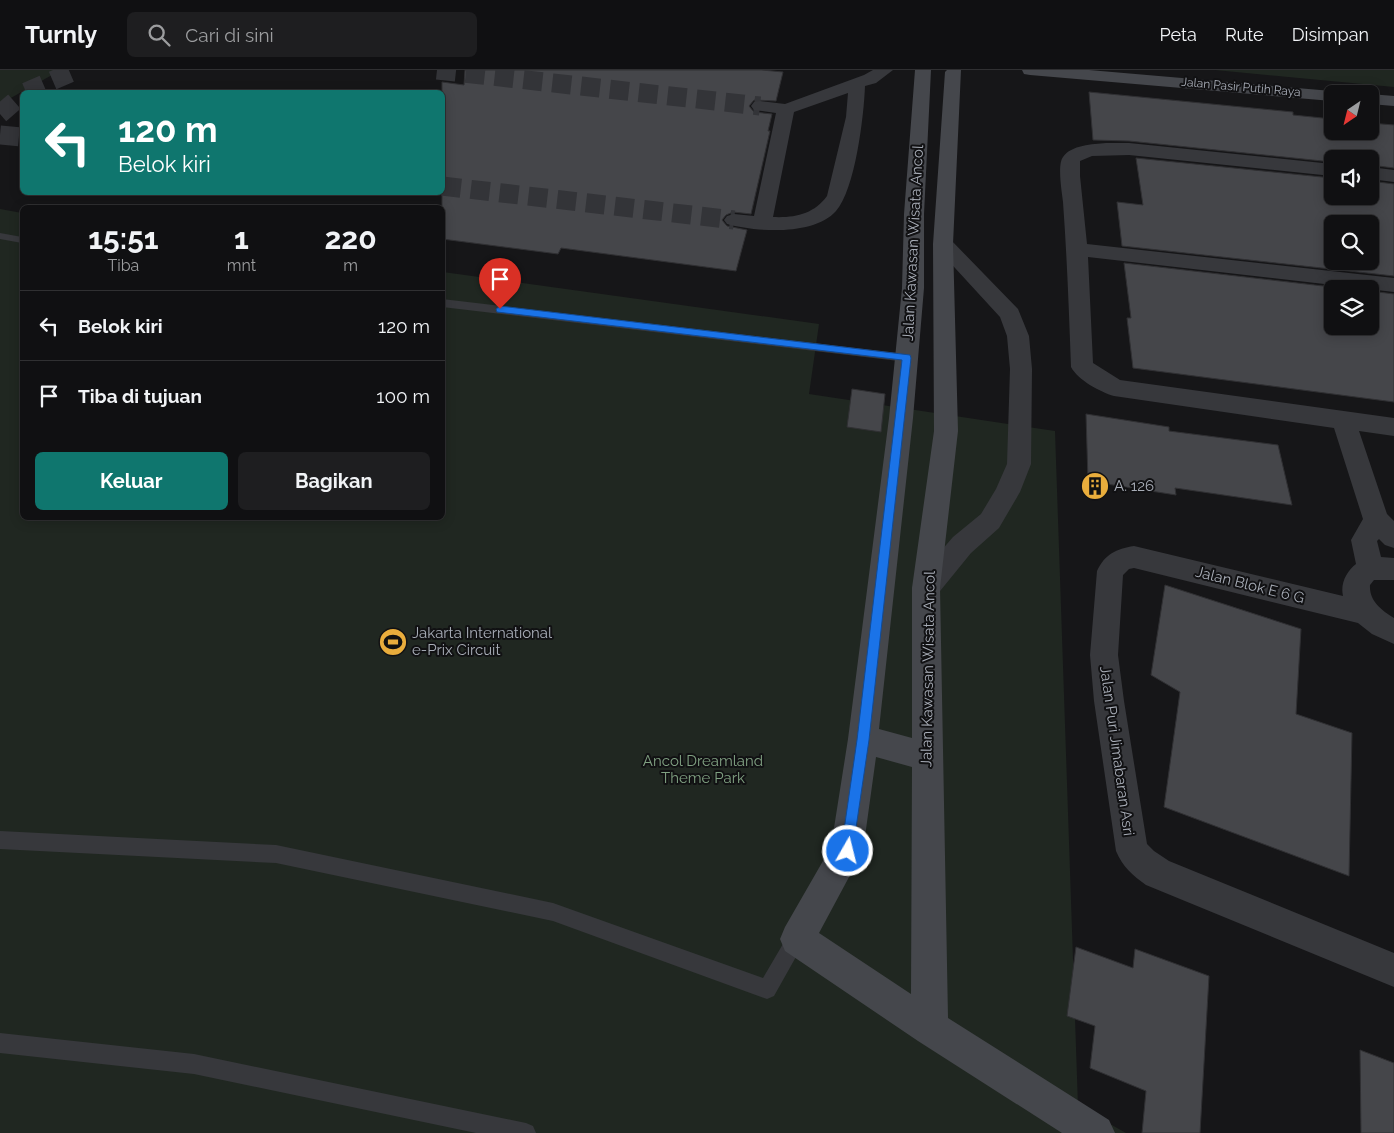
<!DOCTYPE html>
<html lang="id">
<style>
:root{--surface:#101012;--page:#1e1e20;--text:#f1f3f6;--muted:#9c9d9f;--line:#303032;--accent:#0f766e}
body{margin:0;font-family:Raleway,sans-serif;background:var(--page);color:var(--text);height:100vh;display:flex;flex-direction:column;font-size:19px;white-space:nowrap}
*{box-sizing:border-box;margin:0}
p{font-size:16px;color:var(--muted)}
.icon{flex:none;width:28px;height:28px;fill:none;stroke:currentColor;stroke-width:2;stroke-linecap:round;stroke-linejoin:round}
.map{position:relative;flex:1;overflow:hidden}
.details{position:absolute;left:20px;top:135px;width:425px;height:315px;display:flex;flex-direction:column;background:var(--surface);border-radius:8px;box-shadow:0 2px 12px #0003,0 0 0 1px var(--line)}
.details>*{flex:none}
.banner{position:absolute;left:20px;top:20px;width:425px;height:105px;border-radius:8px;box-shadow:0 2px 12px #0003,0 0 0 1px var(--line);background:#0f766e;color:#fff;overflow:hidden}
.needle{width:32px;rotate:215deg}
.fabs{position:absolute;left:1324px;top:15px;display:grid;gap:10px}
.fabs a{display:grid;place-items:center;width:55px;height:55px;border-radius:8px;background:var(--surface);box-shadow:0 2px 12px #0003,0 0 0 1px var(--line);font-size:25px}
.pin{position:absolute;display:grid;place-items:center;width:42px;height:42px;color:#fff;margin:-51px -21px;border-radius:50% 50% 50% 0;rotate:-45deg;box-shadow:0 0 5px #0007}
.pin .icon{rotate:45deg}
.me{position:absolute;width:55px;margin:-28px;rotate:8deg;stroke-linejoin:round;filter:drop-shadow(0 0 4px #0008)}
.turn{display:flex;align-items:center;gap:18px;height:105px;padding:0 15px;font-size:22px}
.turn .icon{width:65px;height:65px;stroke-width:2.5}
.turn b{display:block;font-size:35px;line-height:42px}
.eta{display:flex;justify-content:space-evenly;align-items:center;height:85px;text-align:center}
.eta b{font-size:30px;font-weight:700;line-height:35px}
.cta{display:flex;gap:10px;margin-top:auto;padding:10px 15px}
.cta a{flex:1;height:58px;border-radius:8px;background:var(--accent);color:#fff;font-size:20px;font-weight:700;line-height:58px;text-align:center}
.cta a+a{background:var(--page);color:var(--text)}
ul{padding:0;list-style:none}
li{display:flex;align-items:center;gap:15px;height:70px;padding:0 15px;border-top:1px solid var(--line)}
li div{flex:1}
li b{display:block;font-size:19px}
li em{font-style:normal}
header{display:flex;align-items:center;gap:30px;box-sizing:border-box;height:70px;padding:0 25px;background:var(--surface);border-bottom:1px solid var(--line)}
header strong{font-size:24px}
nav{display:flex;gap:28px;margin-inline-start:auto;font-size:18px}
.search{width:350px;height:45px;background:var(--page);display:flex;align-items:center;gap:12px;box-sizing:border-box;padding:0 18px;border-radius:8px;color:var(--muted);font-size:19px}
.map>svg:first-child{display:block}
.green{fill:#202721}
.building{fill:#45464a;stroke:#303033;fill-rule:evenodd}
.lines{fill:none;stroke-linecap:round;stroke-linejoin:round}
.street-tunnel{stroke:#333438;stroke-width:19;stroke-dasharray:19 10;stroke-linecap:butt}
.lane{fill:#37383c;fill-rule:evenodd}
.street{fill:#37383c;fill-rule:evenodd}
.secondary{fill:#45474c;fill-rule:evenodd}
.route{fill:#1a73e8;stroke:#114b97}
.labels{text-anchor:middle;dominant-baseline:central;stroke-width:4;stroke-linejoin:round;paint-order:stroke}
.far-street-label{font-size:12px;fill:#a8adb7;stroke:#111113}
.street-label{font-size:15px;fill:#a8adb7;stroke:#111113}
.poi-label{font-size:15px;fill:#a8adb7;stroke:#111113;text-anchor:start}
.park-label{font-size:15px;fill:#80a182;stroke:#111113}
</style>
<header>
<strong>Turnly</strong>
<div class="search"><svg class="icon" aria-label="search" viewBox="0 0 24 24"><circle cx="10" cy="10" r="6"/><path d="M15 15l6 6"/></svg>Cari di sini</div>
<nav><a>Peta</a><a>Rute</a><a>Disimpan</a></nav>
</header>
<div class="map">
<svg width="1394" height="1063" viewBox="0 0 1394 1063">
<rect width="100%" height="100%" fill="#161618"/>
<path class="green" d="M0,0H61L0,34Z
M1215,0H1394V17Z
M0,139L22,143V448H442L443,202L819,254L809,324L1055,361L1078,1036L1126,1063H0Z"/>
<path class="building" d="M465,0H762L783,2L776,31L754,30L749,36L754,42L772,44L768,61H770L751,144L733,142L726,145L722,150L727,156L747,160L736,201L561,178L558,184L442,169V12L464,15Z
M1089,22L1293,42V45L1332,49V61H1370V53L1394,55V98L1370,95V89H1332V92L1129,71L1093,70Z
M1136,88L1332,108V126H1370V111L1394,114V206L1122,176L1117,132L1143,135ZM1332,154H1370V191H1332Z
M1124,193L1349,219H1332V256H1370V221L1394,224V332L1133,298L1127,248H1131Z
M852,319L885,324L881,362L847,357Z
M1086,344L1169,357V361L1278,375L1292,435L1175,418L1176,425L1088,411Z
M1165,515L1301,559L1296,644L1352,663L1349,806L1164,737L1180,622L1151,605Z
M1076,877L1133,898L1135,879L1209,906L1200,1063H1142L1146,1021L1090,998L1095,956L1067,946Z
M1360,980L1394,993V1063H1361Z"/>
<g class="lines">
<path class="street-tunnel" d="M437,0L760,36
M26,22L77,0
M0,44L22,25
M0,65L22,67
M442,116L734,150"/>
<path class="lane" d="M0,163L22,167V173L0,169Z
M442,229L907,284L913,288L907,292L442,237Z
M0,761L276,775L553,833L763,908L790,862L797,860L804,862L806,869L774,926L767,929L553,851L276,793L0,779Z
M0,963L194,984L526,1053L533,1056L536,1063H476L194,1004L0,983Z"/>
<path class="street" d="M873,0H893L876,13L865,16C864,46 855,120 836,141C814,166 756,162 727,154L724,150L727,146L734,144L754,146L776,43L754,40L751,36L754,32L760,31L785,34L864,5ZM848,23L846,47L827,126C814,144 795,148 773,147L794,42Z
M1106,73H1129L1332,94V106L1129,85L1092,86L1080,91V106L1087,174L1394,208V222L1088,187L1093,293L1120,310L1394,348V366L1359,361L1387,444L1394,451V478L1385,475L1379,469L1377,471L1381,487L1394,488V510H1374L1370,515C1369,531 1381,540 1394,548V574L1372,564L1358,553L1134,498L1129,499L1123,505L1118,585L1124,631L1147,774L1154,781L1169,791L1394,883V917L1146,815C1132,805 1123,797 1116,781L1094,631L1090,585L1097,501C1105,484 1116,479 1134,476L1343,526C1340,513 1347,501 1356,494L1351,470L1363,449L1334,358L1114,326C1100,322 1078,310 1071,297C1069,242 1067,187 1063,132C1062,122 1057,95 1063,87C1071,75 1093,74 1106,73Z
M1370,97L1394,100V112L1370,109Z
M943,168L950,169L1018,239L1029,266L1032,299L1031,394L1020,422L999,458L971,483L936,526L926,530L916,526L912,518L916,510L953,467L981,444L996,419L1007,394L1010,299L1007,266L1000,247L933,174L936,169Z"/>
<path class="secondary" d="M915,0H931L924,144V218L913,348L879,659L912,668V518L934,361L933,174L945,2L947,0H961L953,174L958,361L940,518L948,948L1109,1050L1115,1063H1062L918,971L785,881L780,869L785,857L831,777L848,669L889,348L902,218L904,144ZM876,687L912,697L911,924L819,863L863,781Z
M1022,0H1089L1332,21L1339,24H1332V31L1030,5L1024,4Z
M1370,24L1394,26V36L1370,34Z"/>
</g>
<path class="route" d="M500,236L910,285L911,288L869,670L852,785L848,787L843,785L841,781L857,670L902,290L497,242L496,239Z"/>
<defs>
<symbol id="building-disc" viewBox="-11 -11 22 22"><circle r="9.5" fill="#e9ad3c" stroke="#111113"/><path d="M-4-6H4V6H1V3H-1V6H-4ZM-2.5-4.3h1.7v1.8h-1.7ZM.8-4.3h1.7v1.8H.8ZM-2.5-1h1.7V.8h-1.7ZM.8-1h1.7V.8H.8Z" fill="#111"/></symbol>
<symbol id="stadium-disc" viewBox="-11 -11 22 22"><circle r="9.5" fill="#e9ad3c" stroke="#111113"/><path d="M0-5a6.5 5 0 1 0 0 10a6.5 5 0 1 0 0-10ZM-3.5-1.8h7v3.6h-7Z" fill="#111"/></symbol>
</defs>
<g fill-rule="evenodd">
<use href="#building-disc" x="1079" y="400" width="32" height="32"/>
<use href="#stadium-disc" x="377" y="556" width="32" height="32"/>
</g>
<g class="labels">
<g class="far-street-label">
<text transform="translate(1241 17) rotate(5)">Jalan Pasir Putih Raya</text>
</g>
<g class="street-label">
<text transform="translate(913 173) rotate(-87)">Jalan Kawasan Wisata Ancol</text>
<text transform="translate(1250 515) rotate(14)">Jalan Blok E 6 G</text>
<text transform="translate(928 599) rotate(-89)">Jalan Kawasan Wisata Ancol</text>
<text transform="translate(1117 681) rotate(82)">Jalan Puri Jimabaran Asri</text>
</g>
<g class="poi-label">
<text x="1114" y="416">A. 126</text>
<text x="412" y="563">Jakarta International<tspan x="412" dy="17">e-Prix Circuit</tspan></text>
</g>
<g class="park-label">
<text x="703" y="691">Ancol Dreamland<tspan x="703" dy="17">Theme Park</tspan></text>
</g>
</g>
</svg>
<div class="fabs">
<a><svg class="needle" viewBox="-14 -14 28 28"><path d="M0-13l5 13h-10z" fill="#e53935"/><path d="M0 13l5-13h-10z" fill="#9c9d9f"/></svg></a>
<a><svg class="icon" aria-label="sound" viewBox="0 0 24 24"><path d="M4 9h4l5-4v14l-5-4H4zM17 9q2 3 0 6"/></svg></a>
<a><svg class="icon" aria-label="search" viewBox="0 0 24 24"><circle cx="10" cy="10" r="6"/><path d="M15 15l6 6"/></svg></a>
<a><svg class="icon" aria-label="layers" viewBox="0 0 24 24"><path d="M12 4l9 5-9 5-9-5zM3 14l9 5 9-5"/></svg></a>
</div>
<div class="pin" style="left:500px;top:239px;background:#d93025"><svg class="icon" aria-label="arrive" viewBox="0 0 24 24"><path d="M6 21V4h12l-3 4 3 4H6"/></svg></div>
<svg class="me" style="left:848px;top:781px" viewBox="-20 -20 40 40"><circle r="17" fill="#1a73e8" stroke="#fff" stroke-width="3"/><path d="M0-11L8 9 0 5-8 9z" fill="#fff"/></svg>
<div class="banner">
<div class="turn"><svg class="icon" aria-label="left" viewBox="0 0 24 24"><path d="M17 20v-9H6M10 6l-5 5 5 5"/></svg><div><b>120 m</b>Belok kiri</div></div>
</div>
<section class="details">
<div class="eta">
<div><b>15:51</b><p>Tiba</p></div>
<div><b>1</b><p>mnt</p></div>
<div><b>220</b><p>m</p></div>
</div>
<ul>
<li><svg class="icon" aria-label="left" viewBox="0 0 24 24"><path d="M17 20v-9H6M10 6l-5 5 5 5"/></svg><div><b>Belok kiri</b></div><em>120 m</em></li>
<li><svg class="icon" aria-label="arrive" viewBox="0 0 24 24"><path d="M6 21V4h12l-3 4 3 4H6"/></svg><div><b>Tiba di tujuan</b></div><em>100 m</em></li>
</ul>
<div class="cta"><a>Keluar</a><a>Bagikan</a></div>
</section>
</div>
